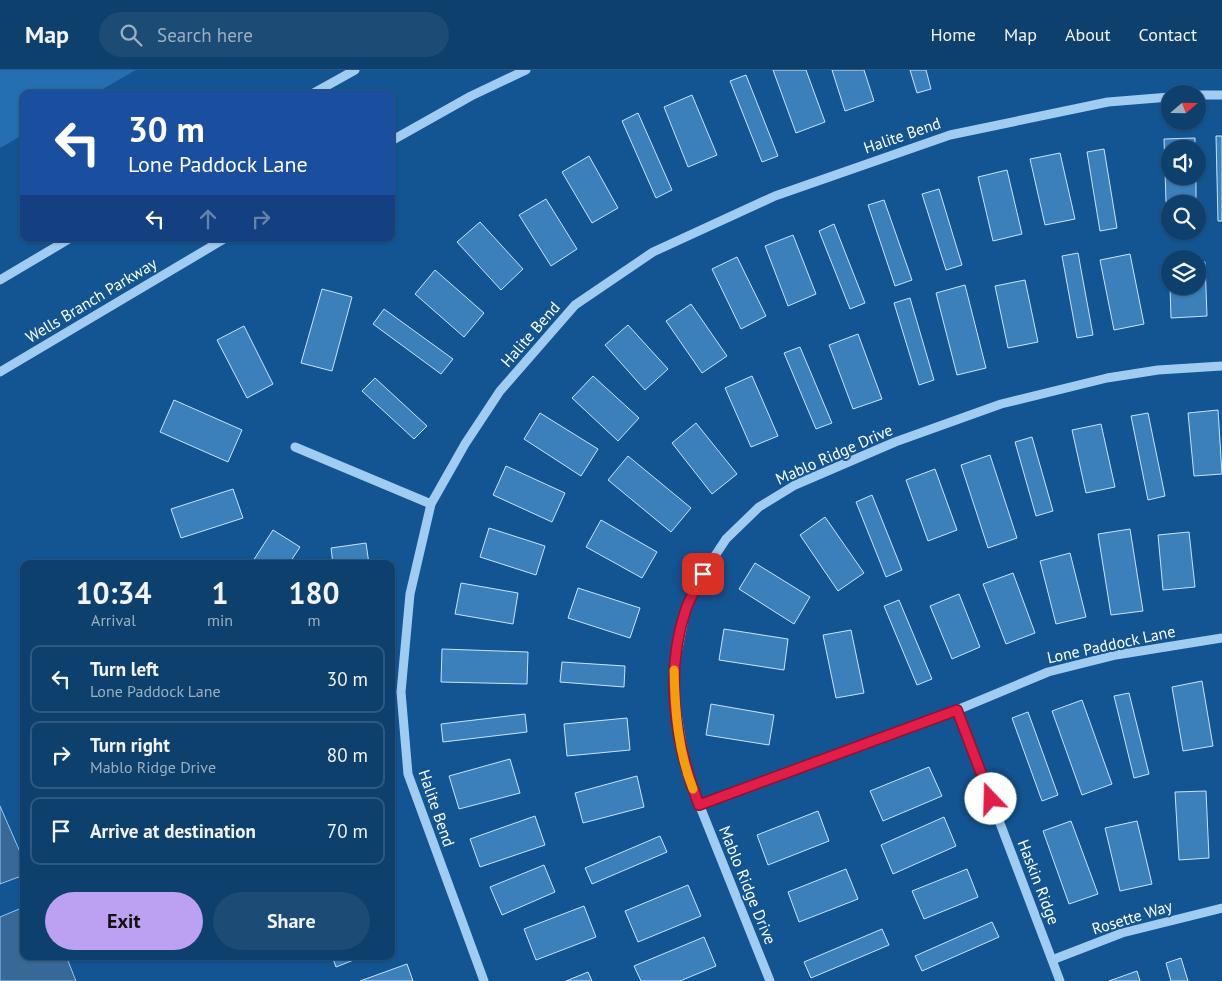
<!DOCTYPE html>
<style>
:root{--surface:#0e406e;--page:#1c4b76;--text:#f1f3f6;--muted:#9bafc2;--line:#2e5981;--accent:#bca0f2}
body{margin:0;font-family:"PT Sans",sans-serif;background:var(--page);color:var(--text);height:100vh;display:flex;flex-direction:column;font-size:19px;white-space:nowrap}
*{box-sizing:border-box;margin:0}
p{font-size:16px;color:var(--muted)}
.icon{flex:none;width:28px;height:28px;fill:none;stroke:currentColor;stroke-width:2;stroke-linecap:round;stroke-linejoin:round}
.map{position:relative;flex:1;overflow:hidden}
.drawer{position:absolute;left:20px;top:490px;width:375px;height:400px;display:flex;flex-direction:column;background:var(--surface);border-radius:10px;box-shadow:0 1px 4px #0004,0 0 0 1px var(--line)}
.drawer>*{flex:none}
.guide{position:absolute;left:20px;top:20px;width:375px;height:152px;border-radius:10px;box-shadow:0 1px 4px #0004,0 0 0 1px var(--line);background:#1a4fa0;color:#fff;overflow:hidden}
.needle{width:32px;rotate:70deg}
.tools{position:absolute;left:1161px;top:15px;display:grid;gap:10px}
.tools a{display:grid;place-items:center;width:45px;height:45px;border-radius:50%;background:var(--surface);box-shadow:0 1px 4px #0004,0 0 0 1px var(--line);font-size:25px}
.pin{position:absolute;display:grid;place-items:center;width:42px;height:42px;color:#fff;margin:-21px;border-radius:10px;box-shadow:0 2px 8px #0006}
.me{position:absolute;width:55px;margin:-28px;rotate:339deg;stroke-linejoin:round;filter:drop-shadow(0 0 4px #0008)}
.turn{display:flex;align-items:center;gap:18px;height:105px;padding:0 25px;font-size:22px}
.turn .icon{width:65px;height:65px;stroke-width:2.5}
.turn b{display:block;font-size:35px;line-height:42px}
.lanes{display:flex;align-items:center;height:48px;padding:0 25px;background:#0003;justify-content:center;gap:25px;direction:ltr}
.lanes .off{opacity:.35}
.eta{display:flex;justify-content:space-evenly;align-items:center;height:85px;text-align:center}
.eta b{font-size:30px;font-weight:800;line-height:35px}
.button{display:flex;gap:10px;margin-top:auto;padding:10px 25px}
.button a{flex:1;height:58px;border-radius:30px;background:var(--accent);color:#111;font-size:20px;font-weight:800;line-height:58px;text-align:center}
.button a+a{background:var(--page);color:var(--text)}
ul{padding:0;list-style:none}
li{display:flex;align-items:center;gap:15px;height:68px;margin:0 10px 8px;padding:0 15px;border:2px solid var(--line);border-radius:10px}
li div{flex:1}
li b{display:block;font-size:19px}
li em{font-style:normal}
header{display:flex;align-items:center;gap:30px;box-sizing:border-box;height:70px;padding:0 25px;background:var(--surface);border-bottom:1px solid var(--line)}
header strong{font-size:24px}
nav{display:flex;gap:28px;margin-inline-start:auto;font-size:18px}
.search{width:350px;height:45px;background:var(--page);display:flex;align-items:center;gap:12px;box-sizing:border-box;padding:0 18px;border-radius:28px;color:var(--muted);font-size:19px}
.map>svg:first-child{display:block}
.green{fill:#246fb2}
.water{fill:#386996;stroke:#92c8f5}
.building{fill:#3b7fbb;stroke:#c8e4fd}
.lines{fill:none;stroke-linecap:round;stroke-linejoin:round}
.minor{stroke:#a1ccf2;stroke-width:9}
.route-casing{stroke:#92132f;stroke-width:12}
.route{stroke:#e11d48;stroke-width:9}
.slow{stroke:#f59e0b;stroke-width:9}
.labels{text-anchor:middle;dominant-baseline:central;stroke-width:4;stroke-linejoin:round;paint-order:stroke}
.street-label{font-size:16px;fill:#fff;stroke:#135593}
</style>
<header>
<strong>Map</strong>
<div class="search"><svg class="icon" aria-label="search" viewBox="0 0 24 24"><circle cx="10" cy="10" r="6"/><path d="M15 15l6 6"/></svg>Search here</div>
<nav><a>Home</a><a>Map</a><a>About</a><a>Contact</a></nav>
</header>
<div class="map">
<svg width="1222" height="911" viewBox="0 0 1222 911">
<rect width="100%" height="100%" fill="#135593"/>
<path class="green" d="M0,0H136L94,24H24V64L0,78Z"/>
<path class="water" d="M0,736L24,791V805L0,814Z
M24,837V886H66L76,911H0V847Z"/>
<path class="building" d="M773,0H806L825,52L796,63Z
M832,0H864L874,31L845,41Z
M910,0H926L931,19L917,23Z
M746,5L778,86L762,92L730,11Z
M692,25L717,85L688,97L664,37Z
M638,43L672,120L656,128L622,51Z
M1216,66H1222V151H1218Z
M1195,68V79H1170V106H1196V132H1166L1164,69Z
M1104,79L1117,158L1100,161L1087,82Z
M1060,83L1075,149L1045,155L1030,89Z
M589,86L618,138L592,153L562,102Z
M1007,100L1022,164L993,171L978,107Z
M939,119L962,195L946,200L922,124Z
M546,129L577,179L551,196L519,145Z
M884,130L912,210L895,216L868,135Z
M480,152L523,199L501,220L457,172Z
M834,154L865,233L850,239L819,161Z
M793,165L816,224L788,236L765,176Z
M1078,183L1093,265L1077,268L1062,186Z
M1130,184L1144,254L1114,260L1100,190Z
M737,187L766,246L741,259L712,199Z
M1198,192H1205L1207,246L1171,248L1170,216H1198Z
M435,200L484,243L464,267L415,224Z
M1025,210L1038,272L1008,278L995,216Z
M965,215L986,298L957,305L936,223Z
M322,219L352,227L332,301L301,293Z
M910,228L934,310L919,315L894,233Z
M691,234L727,286L702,303L666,251Z
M384,239L453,289L441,304L373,254Z
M628,255L668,299L645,320L605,275Z
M244,256L273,314L247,328L217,270Z
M858,264L882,329L853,339L829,275Z
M800,277L832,353L816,359L784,283Z
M593,306L639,348L618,371L572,328Z
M752,306L778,366L751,377L725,318Z
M375,308L427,356L414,369L362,321Z
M174,330L242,360L228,392L160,362Z
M1218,340L1222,404L1194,406L1188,343Z
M540,343L598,379L581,406L524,369Z
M1148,343L1165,426L1148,430L1131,346Z
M696,353L737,404L712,424L672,373Z
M1101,354L1115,417L1086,423L1072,360Z
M1032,367L1053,441L1036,446L1015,372Z
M990,385L1017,468L988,478L961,395Z
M628,386L691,438L671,462L608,410Z
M506,396L565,423L552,452L493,425Z
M935,399L957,460L928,471L906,410Z
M233,419L243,448L181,468L171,439Z
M872,425L902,500L886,507L856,432Z
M825,447L864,503L838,521L800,465Z
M601,450L657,482L642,508L586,477Z
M489,458L545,476L536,505L480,487Z
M1130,459L1143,541L1111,545L1098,464Z
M273,460L300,477L289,494H251Z
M1189,462L1195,517L1163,520L1158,465Z
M366,473L369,494H333L331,478Z
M1070,483L1086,547L1056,554L1040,491Z
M755,493L810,527L794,554L739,519Z
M1013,503L1035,563L1006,574L983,514Z
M461,513L518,523L513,554L455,544Z
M578,518L640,538L630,568L568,548Z
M959,524L980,577L952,589L930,536Z
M899,530L932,609L917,615L884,536Z
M724,559L788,569L784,600L719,590Z
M851,560L864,623L836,628L823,565Z
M442,579L528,582L527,614L441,612Z
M562,592L625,596L624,617L560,612Z
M1202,611L1213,676L1183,681L1172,617Z
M1129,623L1149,704L1134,708L1114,626Z
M1082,630L1112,714L1082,725L1052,641Z
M711,634L774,645L769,675L706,665Z
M1028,642L1058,725L1042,731L1012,648Z
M525,644L527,662L443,672L441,654Z
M627,648L630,680L567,686L564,654Z
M510,689L520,723L459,739L449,706Z
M929,697L942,726L883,751L870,721Z
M637,706L644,737L583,753L575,723Z
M1206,721L1209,788L1179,790L1175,722Z
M818,741L829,771L768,795L757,765Z
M535,746L545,775L480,797L470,769Z
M944,747L956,776L893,804L881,775Z
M1071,751L1098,824L1069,834L1043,761Z
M1137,751L1152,814L1120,821L1105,758Z
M660,766L667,782L592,814L585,798Z
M544,795L555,822L502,845L490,817Z
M846,799L858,829L799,852L788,822Z
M967,799L978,827L924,849L912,821Z
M688,815L701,846L638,872L625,841Z
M584,836L596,867L536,890L524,859Z
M992,852L999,867L922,901L915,886Z
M882,859L889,875L811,908L804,892Z
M704,867L716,896L680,911H641L634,896Z
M332,886H364L336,897Z
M1181,888L1188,911H1171L1166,893Z
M407,894L413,911H360Z
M1137,901L1140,911H1109Z
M588,902L592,911H566Z"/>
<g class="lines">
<path class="minor" d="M312,24L355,0
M1198,25H1222
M391,71L471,26L526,0
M0,210L69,169
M0,302L224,169
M295,377L431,434
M957,640L1060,911
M699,735L957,640L1048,602L1116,585L1222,568
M1052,890L1122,863L1222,838
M484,911L408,704L401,622L410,524L431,434L465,374L500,321L575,235L653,182L775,126L950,65L1108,32L1170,27
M770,911L687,704L675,632L674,598L686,539L703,504L726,469L759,437L795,415L895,372L1001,334L1107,308L1158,300L1222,296"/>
</g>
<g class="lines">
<defs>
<path id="route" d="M703,504C698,516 690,527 686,539C664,603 675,674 699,735L957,640L991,729"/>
</defs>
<use href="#route" class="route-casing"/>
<use href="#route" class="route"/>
<path class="slow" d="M674,600C675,640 678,682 693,719"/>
</g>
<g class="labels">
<g class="street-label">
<text transform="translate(902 65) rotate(-19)">Halite Bend</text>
<text transform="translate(91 230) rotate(-31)">Wells Branch Parkway</text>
<text transform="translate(530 264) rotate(-49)">Halite Bend</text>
<text transform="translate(834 384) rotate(-24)">Mablo Ridge Drive</text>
<text transform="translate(1111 574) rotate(-12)">Lone Paddock Lane</text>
<text transform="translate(437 738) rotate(71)">Halite Bend</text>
<text transform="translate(1039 812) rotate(69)">Haskin Ridge</text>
<text transform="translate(748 815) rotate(68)">Mablo Ridge Drive</text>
<text transform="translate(1132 847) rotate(-17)">Rosette Way</text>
</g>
</g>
</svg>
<div class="tools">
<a><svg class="needle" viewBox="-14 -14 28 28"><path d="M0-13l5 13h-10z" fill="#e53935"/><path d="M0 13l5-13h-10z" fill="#9bafc2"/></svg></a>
<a><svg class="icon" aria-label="sound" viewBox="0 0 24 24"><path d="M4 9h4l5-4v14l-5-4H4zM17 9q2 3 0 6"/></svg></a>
<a><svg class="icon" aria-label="search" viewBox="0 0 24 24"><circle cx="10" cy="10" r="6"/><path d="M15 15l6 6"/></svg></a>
<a><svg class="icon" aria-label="layers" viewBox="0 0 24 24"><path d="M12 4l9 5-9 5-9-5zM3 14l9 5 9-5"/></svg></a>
</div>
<div class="pin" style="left:703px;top:504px;background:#d93025"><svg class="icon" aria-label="arrive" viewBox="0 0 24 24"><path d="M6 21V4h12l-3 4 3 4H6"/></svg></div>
<svg class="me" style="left:991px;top:729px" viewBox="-20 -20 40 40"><circle r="19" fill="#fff"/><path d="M0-13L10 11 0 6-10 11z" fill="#e11d48"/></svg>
<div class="guide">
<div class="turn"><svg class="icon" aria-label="left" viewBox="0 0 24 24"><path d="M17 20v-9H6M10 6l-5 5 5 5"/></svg><div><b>30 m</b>Lone Paddock Lane</div></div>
<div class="lanes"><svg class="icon" aria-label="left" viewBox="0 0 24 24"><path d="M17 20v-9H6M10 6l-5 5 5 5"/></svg><svg class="icon off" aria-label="ahead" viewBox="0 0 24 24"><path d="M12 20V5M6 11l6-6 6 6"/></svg><svg class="icon off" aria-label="right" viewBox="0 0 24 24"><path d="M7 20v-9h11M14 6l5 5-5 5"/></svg></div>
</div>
<section class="drawer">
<div class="eta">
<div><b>10:34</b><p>Arrival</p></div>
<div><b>1</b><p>min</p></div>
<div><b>180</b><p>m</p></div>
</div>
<ul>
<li><svg class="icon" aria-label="left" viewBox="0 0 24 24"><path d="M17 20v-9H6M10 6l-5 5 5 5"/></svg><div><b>Turn left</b><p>Lone Paddock Lane</p></div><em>30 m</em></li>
<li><svg class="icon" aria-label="right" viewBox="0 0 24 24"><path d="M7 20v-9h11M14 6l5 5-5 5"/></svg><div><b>Turn right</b><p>Mablo Ridge Drive</p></div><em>80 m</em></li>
<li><svg class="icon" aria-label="arrive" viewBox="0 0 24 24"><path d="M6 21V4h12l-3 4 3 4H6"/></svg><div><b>Arrive at destination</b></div><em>70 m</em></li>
</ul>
<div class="button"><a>Exit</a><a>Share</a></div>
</section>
</div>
